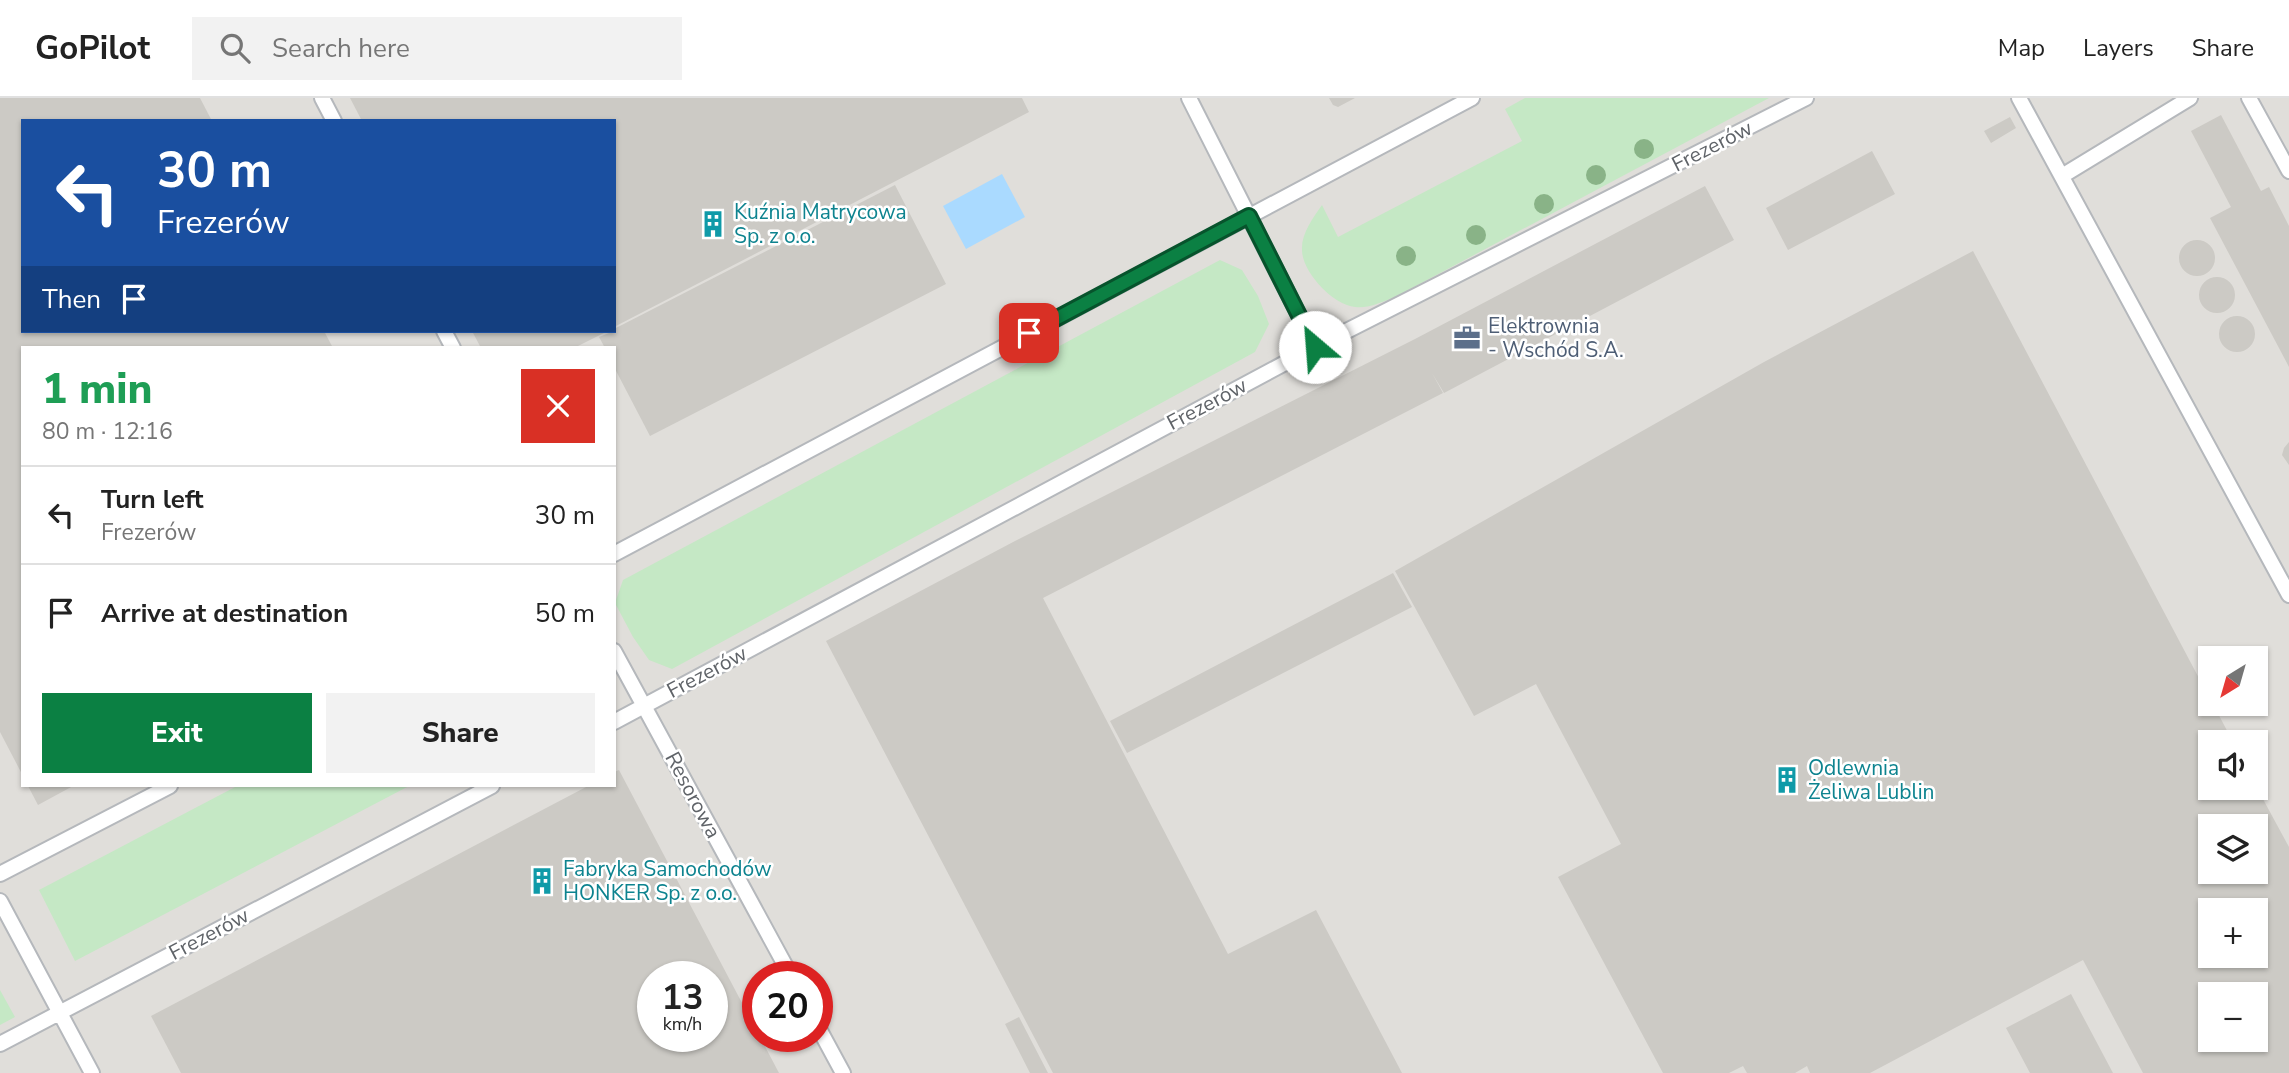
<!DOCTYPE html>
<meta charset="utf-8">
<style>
:root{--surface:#fff;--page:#f2f2f2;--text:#222;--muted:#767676;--line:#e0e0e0;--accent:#0b8043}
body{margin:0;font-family:"Nunito Sans",sans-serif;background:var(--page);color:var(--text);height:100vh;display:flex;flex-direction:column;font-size:26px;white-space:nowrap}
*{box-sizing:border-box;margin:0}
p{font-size:23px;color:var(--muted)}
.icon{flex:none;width:38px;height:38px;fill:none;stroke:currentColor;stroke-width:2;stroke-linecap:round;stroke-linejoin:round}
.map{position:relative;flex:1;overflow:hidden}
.panel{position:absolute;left:21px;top:248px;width:595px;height:441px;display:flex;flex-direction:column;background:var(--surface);border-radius:0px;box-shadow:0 2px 5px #0004}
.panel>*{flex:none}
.banner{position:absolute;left:21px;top:21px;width:595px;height:214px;border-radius:0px;box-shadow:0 2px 5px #0004;background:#1a4fa0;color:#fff;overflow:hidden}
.needle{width:46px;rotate:217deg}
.buttons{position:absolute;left:2198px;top:548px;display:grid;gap:14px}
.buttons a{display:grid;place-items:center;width:70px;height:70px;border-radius:0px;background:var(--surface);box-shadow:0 2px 5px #0004;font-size:35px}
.speed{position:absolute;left:637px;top:863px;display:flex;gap:14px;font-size:35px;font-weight:700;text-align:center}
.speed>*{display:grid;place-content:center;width:91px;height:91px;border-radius:50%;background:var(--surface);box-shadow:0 2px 5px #0004;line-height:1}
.speed small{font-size:18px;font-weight:400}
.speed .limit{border:10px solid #d22;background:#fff;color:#111}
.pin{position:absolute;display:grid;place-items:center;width:60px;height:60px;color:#fff;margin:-30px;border-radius:14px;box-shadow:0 4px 10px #0006}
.me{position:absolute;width:77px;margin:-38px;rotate:333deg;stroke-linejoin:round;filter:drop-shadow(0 0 5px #0008)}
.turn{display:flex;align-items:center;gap:24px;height:147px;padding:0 21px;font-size:32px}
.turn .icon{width:91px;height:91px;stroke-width:2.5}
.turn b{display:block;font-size:49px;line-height:60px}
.then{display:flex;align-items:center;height:66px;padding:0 21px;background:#0003;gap:14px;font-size:26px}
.round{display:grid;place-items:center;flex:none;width:74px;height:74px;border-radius:0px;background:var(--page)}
.overview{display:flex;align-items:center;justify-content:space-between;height:119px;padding:0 21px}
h1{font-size:42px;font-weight:800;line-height:52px;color:#1e9e55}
.primary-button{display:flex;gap:14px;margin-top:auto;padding:14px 21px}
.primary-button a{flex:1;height:80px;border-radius:0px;background:var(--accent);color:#fff;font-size:28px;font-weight:800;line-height:80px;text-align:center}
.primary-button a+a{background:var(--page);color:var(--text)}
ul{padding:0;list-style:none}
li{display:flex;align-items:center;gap:21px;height:98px;padding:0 21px;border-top:2px solid var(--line)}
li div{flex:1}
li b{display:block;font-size:26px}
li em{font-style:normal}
header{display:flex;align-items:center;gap:42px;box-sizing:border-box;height:98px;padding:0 35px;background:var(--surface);border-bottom:2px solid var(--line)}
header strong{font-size:33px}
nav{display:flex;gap:38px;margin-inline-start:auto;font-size:24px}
.search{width:490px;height:63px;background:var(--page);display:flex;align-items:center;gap:18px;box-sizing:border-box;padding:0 24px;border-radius:0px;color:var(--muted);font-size:26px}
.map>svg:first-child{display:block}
.industrial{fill:#e0deda;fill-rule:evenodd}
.green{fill:#c5e8c5}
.water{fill:#aadaff}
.building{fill:#cccac5;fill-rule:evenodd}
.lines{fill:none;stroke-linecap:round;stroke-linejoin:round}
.lane-casing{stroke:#b5b8bc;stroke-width:18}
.lane{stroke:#fff;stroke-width:14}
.tree{fill:#89b387}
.route-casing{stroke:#07532c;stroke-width:18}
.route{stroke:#0b8043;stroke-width:12}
.labels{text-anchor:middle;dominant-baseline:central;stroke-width:5;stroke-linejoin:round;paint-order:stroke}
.street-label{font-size:21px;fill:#5f6368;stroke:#fff}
.culture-label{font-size:21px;fill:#0d838f;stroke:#fff;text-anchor:start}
.service-label{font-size:21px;fill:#4e5e75;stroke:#fff;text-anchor:start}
</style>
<header>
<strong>GoPilot</strong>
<div class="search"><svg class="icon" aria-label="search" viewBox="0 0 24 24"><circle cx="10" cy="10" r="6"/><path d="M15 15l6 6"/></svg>Search here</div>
<nav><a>Map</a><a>Layers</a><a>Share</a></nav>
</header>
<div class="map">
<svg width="2289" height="975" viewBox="0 0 2289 975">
<rect width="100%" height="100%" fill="#f1efe8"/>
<path class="industrial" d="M0,0H2289V975H0ZM23,23H614V233H23ZM23,250H614V688H23ZM2210,560H2256V606H2210ZM2210,644H2256V690H2210ZM2210,728H2256V774H2210ZM2210,812H2256V858H2210ZM653,878H712V938H653ZM758,878H817V938H758ZM2210,896H2256V942H2210Z"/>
<path class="green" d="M1525,0H1769L1397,198C1385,203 1368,211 1355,209C1333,207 1302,174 1302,152C1301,136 1313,120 1322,107L1338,139L1522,43L1505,11Z
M1220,162L1242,172L1258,198L1269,226L1255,254L672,571L649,562L633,539L615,505L623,482Z
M237,688H409L75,863L39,792Z
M0,892L15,919L0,927Z"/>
<path class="water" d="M1002,76L1025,119L966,151L943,108Z"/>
<path class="building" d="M0,0H200L212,23H23V233H324L333,250H23V678L0,634Z
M350,0H1022L1029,14L614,229V23H362Z
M1329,0H1355L1338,9L1333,7Z
M2221,17L2261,93L2269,89L2289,128V269L2210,120L2231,109L2191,33Z
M2010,19L2016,30L1991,45L1984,33Z
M1872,53L1895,96L1788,152L1766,110Z
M895,87L946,186L650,338L614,269V250H605L599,239L614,233V231Z
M1705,88L1734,142L1444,295L1432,275L1443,295L1043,500L1228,856L1316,812L1402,975H1053L826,543L1015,443L1415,241Z
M2179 160a18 18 0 1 1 36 0a18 18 0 1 1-36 0Z
M1973,153L2210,601V606H2213L2233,644H2210V690H2257L2289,749V975H2143L2083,862L1870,975H1810L1807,968L1795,975H1747L1743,968L1729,975H1663L1558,779L1621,746L1536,586L1474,618L1395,473L1764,264ZM2210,728H2256V774H2210ZM2210,812H2256V858H2210ZM2210,896H2256V942H2210Z
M2199 197a18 18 0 1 1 36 0a18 18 0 1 1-36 0Z
M2219 236a18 18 0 1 1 36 0a18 18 0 1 1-36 0Z
M472,233H608L574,250H481Z
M2289,344V367L2282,357L2284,350Z
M1393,475L1412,509L1127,655L1110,623Z
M619,672L779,975H181L151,918L588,688H614V674ZM653,878H712V938H653Z
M28,688H73L38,707Z
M2071,896L2113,975H2030L2006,930Z
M1019,919L1048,975H1030L1005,926Z"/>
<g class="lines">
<defs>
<path id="lane" d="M322,0L334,23
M1189,0L1315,249
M2019,0L2289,497
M2249,0L2289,73
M2062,78L2190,0
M444,233L453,250
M614,456L1472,0
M614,553L791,878
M614,624L1315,249L1806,0
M0,776L170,688
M0,803L92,975
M817,927L843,975
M0,946L492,688"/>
</defs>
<use href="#lane" class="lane-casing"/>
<use href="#lane" class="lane"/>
</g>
<g class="tree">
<circle cx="1644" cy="51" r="10"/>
<circle cx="1596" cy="77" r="10"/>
<circle cx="1544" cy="106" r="10"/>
<circle cx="1476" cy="137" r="10"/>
<circle cx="1406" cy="158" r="10"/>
</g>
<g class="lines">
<defs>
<path id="route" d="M1029,235L1249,118L1315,249"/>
</defs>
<use href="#route" class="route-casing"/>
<use href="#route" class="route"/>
</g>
<defs>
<symbol id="building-bare" viewBox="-9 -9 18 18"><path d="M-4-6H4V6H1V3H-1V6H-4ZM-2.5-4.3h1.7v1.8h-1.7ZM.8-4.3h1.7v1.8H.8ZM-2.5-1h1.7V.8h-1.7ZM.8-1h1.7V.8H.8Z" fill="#0f9aa8" stroke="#fff" stroke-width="2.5" paint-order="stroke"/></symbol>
<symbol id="office-bare" viewBox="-9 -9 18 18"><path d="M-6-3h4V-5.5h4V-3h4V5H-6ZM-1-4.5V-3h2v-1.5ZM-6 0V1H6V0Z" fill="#5c6f8a" stroke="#fff" stroke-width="2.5" paint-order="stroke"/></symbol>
</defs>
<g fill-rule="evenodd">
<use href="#building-bare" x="694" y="107" width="38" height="38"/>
<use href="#office-bare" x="1448" y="221" width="38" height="38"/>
<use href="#building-bare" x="1768" y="663" width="38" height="38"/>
<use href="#building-bare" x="523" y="764" width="38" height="38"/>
</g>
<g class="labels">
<g class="street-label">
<text transform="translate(1712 48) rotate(-27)">Frezerów</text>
<text transform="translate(1207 306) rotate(-28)">Frezerów</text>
<text transform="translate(707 574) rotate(-28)">Frezerów</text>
<text transform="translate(693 697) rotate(62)">Resorowa</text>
<text transform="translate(209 836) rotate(-28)">Frezerów</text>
</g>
<g class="culture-label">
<text x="734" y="114">Kuźnia Matrycowa<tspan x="734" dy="24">Sp. z o.o.</tspan></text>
<text x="1808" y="670">Odlewnia<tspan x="1808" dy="24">Żeliwa Lublin</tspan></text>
<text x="563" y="771">Fabryka Samochodów<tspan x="563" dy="24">HONKER Sp. z o.o.</tspan></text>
</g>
<g class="service-label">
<text x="1488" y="228">Elektrownia<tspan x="1488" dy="24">- Wschód S.A.</tspan></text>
</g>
</g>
</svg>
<div class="buttons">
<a><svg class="needle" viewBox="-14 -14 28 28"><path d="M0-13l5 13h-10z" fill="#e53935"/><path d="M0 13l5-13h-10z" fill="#767676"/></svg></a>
<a><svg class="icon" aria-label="sound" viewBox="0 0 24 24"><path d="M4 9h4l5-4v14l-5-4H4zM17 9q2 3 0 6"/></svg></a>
<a><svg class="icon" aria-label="layers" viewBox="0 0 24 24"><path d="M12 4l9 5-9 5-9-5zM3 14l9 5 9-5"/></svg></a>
<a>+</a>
<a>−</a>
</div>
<div class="speed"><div>13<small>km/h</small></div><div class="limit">20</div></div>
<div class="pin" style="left:1029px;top:235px;background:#d93025"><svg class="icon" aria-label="arrive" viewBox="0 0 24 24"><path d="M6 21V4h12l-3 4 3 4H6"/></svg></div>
<svg class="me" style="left:1315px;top:249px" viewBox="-20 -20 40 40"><circle r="19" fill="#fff"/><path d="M0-13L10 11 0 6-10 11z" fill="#0b8043"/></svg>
<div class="banner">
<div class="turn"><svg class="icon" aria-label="left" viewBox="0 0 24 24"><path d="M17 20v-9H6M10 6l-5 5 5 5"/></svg><div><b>30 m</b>Frezerów</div></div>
<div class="then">Then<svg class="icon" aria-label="arrive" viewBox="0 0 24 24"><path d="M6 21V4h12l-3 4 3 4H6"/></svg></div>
</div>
<section class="panel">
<div class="overview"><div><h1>1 min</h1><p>80 m · 12:16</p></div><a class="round" style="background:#d93025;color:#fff"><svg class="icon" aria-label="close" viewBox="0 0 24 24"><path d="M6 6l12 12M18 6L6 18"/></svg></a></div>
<ul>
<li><svg class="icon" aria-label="left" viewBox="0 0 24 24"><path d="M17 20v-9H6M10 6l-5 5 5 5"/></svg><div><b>Turn left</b><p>Frezerów</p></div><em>30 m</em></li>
<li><svg class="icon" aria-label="arrive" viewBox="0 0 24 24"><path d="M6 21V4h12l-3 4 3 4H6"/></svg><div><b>Arrive at destination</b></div><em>50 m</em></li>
</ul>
<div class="primary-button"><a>Exit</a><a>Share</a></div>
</section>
</div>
